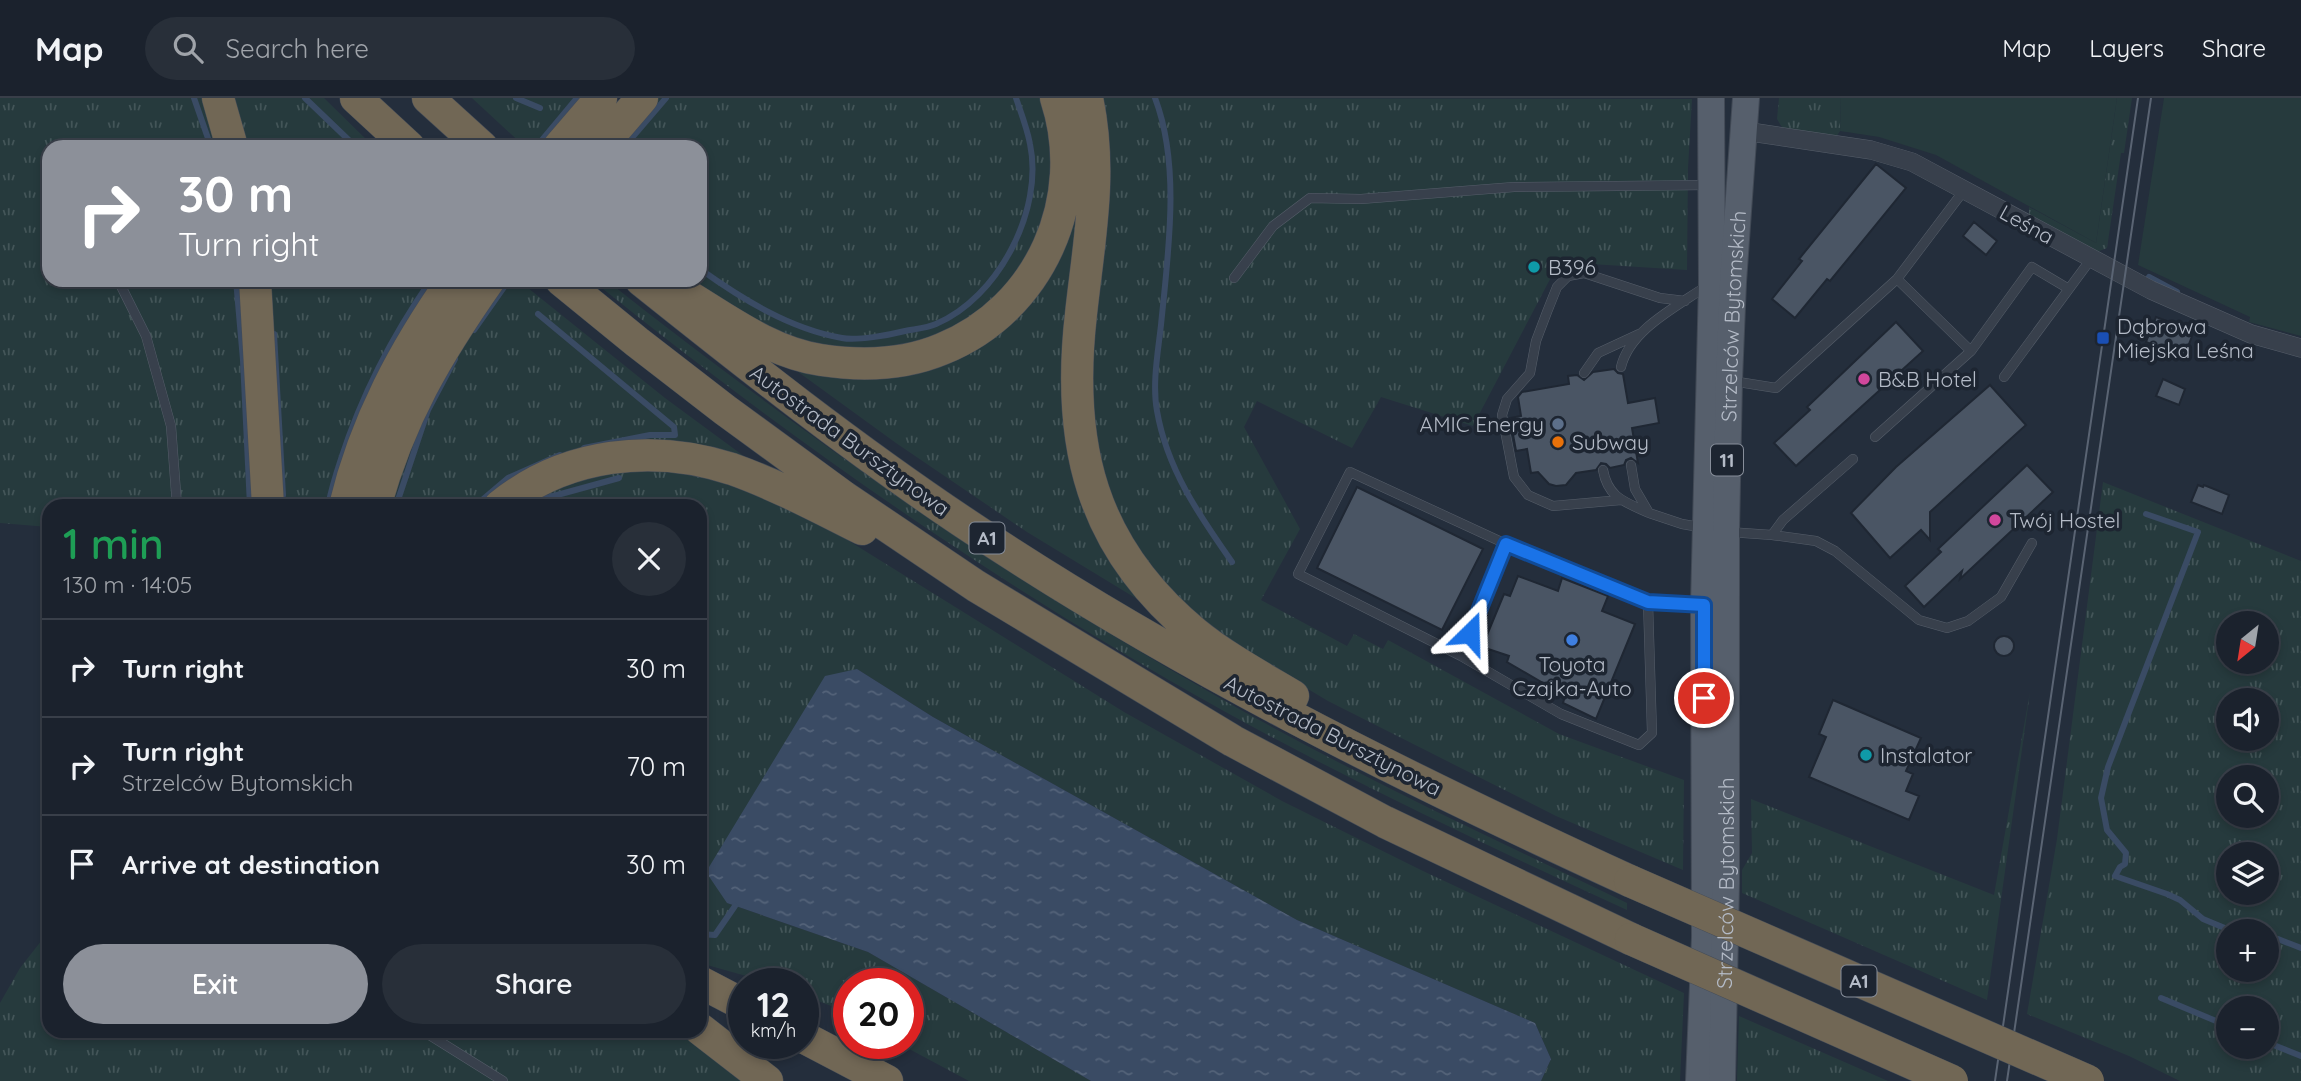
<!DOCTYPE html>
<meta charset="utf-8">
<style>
:root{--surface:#1b222d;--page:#282f39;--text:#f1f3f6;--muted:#a0a4aa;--line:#393f49;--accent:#8c9099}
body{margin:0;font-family:Quicksand,sans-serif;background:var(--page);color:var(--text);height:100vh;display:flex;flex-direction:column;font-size:26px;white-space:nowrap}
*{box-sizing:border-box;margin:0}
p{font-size:23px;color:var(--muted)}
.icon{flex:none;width:38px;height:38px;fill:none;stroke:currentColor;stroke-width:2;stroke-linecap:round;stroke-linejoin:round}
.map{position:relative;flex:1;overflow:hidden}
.sheet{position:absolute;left:42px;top:401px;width:665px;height:539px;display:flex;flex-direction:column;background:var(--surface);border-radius:21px;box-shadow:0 4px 10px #0003,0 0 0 2px var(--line)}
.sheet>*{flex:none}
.guide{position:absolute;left:42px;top:42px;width:665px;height:147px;border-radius:21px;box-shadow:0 4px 10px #0003,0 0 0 2px var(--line);background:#8c9099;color:#fff;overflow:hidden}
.needle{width:46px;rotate:210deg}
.buttons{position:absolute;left:2216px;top:513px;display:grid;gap:14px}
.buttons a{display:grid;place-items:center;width:63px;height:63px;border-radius:50%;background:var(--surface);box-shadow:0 4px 10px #0003,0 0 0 2px var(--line);font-size:35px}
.speed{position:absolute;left:728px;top:870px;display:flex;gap:14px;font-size:35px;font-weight:700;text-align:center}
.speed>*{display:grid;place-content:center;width:91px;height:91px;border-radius:50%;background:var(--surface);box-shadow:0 4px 10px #0003,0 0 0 2px var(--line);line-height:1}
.speed small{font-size:18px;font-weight:400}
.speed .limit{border:10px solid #d22;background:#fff;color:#111}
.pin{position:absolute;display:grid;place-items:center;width:60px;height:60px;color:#fff;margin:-30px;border:4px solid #fff;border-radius:50%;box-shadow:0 2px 7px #0007}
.me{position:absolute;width:77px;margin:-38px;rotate:22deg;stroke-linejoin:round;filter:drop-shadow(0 0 5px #0008)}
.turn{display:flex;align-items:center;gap:24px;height:147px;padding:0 21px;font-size:32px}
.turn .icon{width:91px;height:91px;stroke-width:2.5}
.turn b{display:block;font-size:49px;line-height:60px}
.round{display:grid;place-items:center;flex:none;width:74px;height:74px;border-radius:37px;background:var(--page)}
.headline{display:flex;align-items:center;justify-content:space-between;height:119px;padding:0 21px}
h1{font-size:42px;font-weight:600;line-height:52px;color:#1e9e55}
.button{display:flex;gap:14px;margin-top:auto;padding:14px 21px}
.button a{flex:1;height:80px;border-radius:42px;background:var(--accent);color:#fff;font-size:28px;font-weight:600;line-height:80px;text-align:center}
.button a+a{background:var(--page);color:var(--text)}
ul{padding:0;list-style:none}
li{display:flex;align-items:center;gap:21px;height:98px;padding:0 21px;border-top:2px solid var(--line)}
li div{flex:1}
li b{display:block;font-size:26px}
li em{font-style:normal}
header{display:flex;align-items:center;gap:42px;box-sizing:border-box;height:98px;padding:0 35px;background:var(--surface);border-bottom:2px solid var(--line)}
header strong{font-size:33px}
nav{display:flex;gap:38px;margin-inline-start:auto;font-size:24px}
.search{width:490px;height:63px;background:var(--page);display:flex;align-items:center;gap:18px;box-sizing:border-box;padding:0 24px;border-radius:38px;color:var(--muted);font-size:26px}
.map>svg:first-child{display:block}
.grass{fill:url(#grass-tufts);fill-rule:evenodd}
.garden{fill:#263a3d}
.water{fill:url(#water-ripples)}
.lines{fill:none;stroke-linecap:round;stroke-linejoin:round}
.stream{stroke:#3a4b64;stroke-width:6}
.building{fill:#4a5564;stroke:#1f2733;stroke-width:2}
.service-casing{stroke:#565e6a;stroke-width:10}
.minor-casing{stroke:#565e6a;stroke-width:19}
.primary-casing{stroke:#414955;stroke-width:28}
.motorway-casing{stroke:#434b57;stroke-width:33}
.service{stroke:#38404c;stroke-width:9}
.minor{stroke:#38404c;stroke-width:18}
.primary{stroke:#565f6c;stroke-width:26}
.motorway{stroke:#716755;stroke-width:32}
.tram{stroke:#5a6473;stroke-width:2}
.motorway-bridge-casing{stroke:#434b57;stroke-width:33;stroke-linecap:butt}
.motorway-bridge{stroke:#716755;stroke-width:32}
.route-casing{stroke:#114b97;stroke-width:18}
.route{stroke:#1a73e8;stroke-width:12}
.culture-dot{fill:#0f9aa8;stroke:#1d2531;stroke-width:2.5}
.transit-dot{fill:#1a4fb4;stroke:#1d2531;stroke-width:2.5}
.hotel-dot{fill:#d1479c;stroke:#1d2531;stroke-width:2.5}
.service-dot{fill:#5c6f8a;stroke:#1d2531;stroke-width:2.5}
.food-dot{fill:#e8710a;stroke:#1d2531;stroke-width:2.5}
.shop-dot{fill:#3f7fe0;stroke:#1d2531;stroke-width:2.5}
.labels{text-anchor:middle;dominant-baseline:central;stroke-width:7;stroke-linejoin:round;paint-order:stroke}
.shield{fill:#1d2531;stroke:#878e9a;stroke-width:2}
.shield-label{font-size:19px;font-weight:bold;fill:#b4bbc7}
.street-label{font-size:21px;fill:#b4bbc7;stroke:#1d2531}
.poi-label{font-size:21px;fill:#b4bbc7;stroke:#1d2531;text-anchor:start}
</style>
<header>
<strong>Map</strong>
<div class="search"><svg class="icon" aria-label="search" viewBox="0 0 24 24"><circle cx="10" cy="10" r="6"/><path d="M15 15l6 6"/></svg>Search here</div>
<nav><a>Map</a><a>Layers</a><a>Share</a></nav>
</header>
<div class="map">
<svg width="2301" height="983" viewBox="0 0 2301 983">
<defs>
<pattern id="grass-tufts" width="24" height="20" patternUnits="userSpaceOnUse" patternTransform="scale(1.75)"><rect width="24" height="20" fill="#263a3d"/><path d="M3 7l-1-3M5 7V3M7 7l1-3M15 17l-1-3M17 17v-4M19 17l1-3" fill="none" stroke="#435558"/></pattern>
<pattern id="water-ripples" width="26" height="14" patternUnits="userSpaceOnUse" patternTransform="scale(1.75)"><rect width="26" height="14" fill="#3a4b64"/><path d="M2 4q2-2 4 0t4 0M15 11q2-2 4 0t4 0" fill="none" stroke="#546379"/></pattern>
</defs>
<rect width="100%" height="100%" fill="#242e3c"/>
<path class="grass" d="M0,0H206L221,49H49V182H242L257,408H49V429L0,425Z
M227,0H324L374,49H241Z
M472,0H586L543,49H525Z
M657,0H1042C1047,21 1055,68 1051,89C1049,104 1036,148 1029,160C1015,181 984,216 962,228C927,247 880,259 839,253C779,244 736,217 688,182H700V49H614Z
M1099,0L1692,1L1688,70L1687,172L1559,164L1473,328L1381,299L1352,350L1257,303L1244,329L1300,431L1261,502L1347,548L1354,536L1383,551L1388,542L1559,636L1684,682L1683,772L1556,718L1328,603L1216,536L1165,490L1127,436L1109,396L1089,304Z
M1779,0H1841L1840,33L1836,39L1783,31L1777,21Z
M2117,0H2132L2124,55H2121L2107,150L2094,155L2029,120V109L2096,145Z
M1085,63L1066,320L1147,507L1027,434L896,345L790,268L998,228Z
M262,182H439L335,408H275Z
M502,182H518L665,300L760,370L657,347L486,408H386L406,342Z
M592,182H606C800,335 1002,477 1218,599C1351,675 1489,739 1627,805V812C1490,749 1354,685 1222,612C999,488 790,342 592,182Z
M630,368L681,372L742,387L812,420L1124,614L1282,703L1423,773L1684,895L1680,983H1541L1551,961L1535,925L1297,822L933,619L857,571L727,805L868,854L1091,983H969L898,945H908V886H849V915L803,897V886L771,885L700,865V408H519L553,388Z
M2103,384L2301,463V983H2180L2129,958L2027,916L2057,741ZM2228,525H2266V564H2228ZM2228,602H2266V640H2228ZM2228,679H2266V718H2228ZM2228,756H2266V794H2228ZM2228,833H2266V872H2228ZM2228,910H2266V948H2228Z
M2030,594L1987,902L1742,795V772L1752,755L1751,701L1994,797Z
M49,833V933H677L742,983H0V905L20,870Z
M1739,918L1888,983H1737Z"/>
<path class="garden" d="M1841,0H2117L2096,145L1936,57L1879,39L1840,33Z
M2164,0H2301V238L2249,224L2250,219L2138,167Z"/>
<path class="water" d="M857,571L933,619L1297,822L1535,925L1551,961L1541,983H1091L868,854L727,805L706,774L825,578Z"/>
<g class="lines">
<path class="stream" d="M194,0L211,49
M305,0L356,49
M516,0L540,10
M1155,0C1181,68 1168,156 1161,227C1158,254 1152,286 1157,313C1167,371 1199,417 1232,464
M537,48L577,0
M624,49L666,0
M700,171C742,201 790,231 842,240C857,243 889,237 905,233C915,231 927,230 936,226C998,200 1044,112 1030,46C1027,30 1021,15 1016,0
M2149,179L2177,194
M236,182L243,262L250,408
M538,216L674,329L675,337H650L584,350
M474,232L507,185
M274,236L283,397
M328,408C331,392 336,376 341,361C362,296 392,238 431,182
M396,408L428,312L455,261
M475,408L508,380L560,357
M532,408L539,402L619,380
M2146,416L2198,434L2108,669L2101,700L2107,732L2126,755L2125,766L2120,769L2115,778L2167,796L2180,802L2203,821L2232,833
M700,836L715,837L735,808
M2266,841H2278L2301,850
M2161,900L2228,928
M2266,944L2301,958"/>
</g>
<path class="building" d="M1876,66L1906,90L1830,183L1827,181L1795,220L1772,201L1802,163L1799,161Z
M1974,124L1997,143L1986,157L1963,138Z
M2156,219L2194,233L2184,259L2146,244Z
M1896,224L1923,253L1796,368L1774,345L1810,312L1807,309Z
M1614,271L1618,275L1623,276L1628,305L1655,300L1659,325L1632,330L1638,365L1631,360L1626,362L1624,367L1610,370L1606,366L1601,365L1596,372L1576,375L1566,387L1556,388L1549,386L1538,374L1531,375L1527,351L1516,353L1510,320L1521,318L1518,299L1522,294L1569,286L1568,278L1577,277L1584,282L1593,274Z
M2163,281L2185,291L2179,307L2156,298Z
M1990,287L2026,327L1930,414V442L1921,432L1890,460L1851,415L1896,369Z
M2027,367L2053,394L1960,481L1962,473L1924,509L1905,488L1941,454L1938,451Z
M2198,387L2203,389L2204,387L2229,397L2222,416L2191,404Z
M1357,389L1483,451L1442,532L1317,470Z
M1518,478L1558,493L1562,480L1608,498L1602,513L1635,526L1596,621L1563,605L1565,598L1507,564L1509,558L1482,549L1504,496L1510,498Z
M1994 548a10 10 0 1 1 20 0a10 10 0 1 1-20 0Z
M1833,602L1921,640L1906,673L1913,676L1906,693L1919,698L1909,722L1809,679L1826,639L1819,636Z"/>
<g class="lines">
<defs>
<path id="service" d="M1234,180L1273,128L1310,100L1361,101L1514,89L1710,87
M118,182L146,238L171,328L177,408
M1971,253L2032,169L2069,191
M1621,269C1630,231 1678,208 1708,187
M1584,275L1598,255L1639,236
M2004,279L2091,161
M1732,283L1776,290L1897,181L1965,91
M1875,339L1971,253L1897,181
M1631,367L1635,391L1649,415L1682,426L1705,430
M1603,372C1608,400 1625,404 1649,415
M1621,402L1553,408L1528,397L1514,379L1502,317L1507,301L1530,275L1536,243L1547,214L1557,189L1568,178L1584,175L1660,200L1685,203
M1729,434L1772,437L1816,443L1835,453L1919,522L1947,530L1968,523L2001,499L2032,445
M1772,437L1783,422L1853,361
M1506,446L1350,374L1298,476L1461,558L1506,446L1648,504
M1461,558L1561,616L1639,647L1652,635L1648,504L1702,507
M423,933L503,983"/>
<path id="minor" d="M1744,33L1871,52L1912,64L2151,192L2251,236L2301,250"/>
<g id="primary">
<path d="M1699,983L1705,839L1704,507L1712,185L1711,0"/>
<path id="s1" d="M1722,983L1726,785V434L1729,282L1733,184L1746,0"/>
</g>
<path id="motorway" d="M218,0L232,49
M356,0L409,49
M428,0L482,49
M1087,0C1103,74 1089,142 1081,216C1066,347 1091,449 1195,535C1223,558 1261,579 1293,598
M559,49L601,0
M600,49L642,0
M255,182L268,408
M561,182L637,244L725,312L844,399L976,488L1233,643L1385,724L1631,841
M641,182C746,266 851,349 963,424C1173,565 1401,678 1630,783
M688,198C729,223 772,255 821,262C861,268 904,267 942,251C1041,211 1089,100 1056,0
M345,408C365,324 404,252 453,182
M375,408C400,319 437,256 489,182
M500,408C565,355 653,345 732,371C777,387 820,410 862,431
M700,884L744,907
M700,931L767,983
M803,939L887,983"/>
</defs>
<use href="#service" class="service-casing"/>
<use href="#minor" class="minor-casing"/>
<use href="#primary" class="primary-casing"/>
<use href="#motorway" class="motorway-casing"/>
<use href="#service" class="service"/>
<use href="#minor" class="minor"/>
<use href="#primary" class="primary"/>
<use href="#motorway" class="motorway"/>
<path class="tram" d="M1995,983L2138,0
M2007,983L2151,0"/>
<defs>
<path id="motorway-bridge" d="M1630,783L2088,983
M1631,841L1952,983"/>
</defs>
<use href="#motorway-bridge" class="motorway-bridge-casing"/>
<use href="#motorway-bridge" class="motorway-bridge"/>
</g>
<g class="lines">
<defs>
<path id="route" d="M1470,535L1506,446L1648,504L1704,507V600"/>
</defs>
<use href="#route" class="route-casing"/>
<use href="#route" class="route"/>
</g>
<g class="culture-dot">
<circle cx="1534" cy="169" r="7"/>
<circle cx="1866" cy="657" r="7"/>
</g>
<rect class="transit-dot" x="2096" y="233" width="14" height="14" rx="3.5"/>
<g class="hotel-dot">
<circle cx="1864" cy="281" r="7"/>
<circle cx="1995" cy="422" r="7"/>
</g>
<circle class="service-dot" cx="1558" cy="326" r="7"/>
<circle class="food-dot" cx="1558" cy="344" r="7"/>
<circle class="shop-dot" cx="1572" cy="542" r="7"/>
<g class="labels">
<g class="shield">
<rect x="1711" y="346.5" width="32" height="31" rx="5"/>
<rect x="969.5" y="424.5" width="35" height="31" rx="5"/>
<rect x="1841.5" y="867.5" width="35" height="31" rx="5"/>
</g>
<g class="shield-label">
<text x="1727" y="362">11</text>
<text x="987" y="440">A1</text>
<text x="1859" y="883">A1</text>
</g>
<g class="street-label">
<text transform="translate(2027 126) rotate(29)">Leśna</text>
<text stroke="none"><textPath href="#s1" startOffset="765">Strzelców Bytomskich</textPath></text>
<text transform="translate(850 342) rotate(36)">Autostrada Bursztynowa</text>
<text transform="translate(1333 637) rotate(27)">Autostrada Bursztynowa</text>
<text stroke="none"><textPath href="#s1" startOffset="198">Strzelców Bytomskich</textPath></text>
</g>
<g class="poi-label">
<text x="1548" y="169">B396</text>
<text x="2117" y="228">Dąbrowa<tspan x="2117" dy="24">Miejska Leśna</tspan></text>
<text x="1878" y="281">B&amp;B Hotel</text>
<text x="1544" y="326" text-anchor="end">AMIC Energy</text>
<text x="1572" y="344">Subway</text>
<text x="2009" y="422">Twój Hostel</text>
<text x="1572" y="566" text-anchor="middle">Toyota<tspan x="1572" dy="24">Czajka-Auto</tspan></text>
<text x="1880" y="657">Instalator</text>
</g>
</g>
</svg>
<div class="buttons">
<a><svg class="needle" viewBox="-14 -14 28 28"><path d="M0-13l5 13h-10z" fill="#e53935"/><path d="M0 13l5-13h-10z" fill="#a0a4aa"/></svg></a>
<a><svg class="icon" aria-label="sound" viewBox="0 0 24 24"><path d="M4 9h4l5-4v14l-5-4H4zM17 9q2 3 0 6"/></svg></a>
<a><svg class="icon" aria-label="search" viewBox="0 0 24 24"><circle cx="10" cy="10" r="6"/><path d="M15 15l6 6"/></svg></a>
<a><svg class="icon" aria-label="layers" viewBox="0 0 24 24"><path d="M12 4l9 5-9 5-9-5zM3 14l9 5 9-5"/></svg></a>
<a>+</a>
<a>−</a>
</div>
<div class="speed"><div>12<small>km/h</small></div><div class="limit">20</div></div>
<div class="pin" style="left:1704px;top:600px;background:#d93025"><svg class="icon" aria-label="arrive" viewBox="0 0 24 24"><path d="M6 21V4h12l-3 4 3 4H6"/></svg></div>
<svg class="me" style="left:1470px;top:535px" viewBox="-20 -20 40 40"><path d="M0-17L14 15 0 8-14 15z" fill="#1a73e8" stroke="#fff" stroke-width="4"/></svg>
<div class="guide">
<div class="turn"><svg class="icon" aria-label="right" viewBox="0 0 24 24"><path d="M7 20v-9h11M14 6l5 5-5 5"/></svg><div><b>30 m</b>Turn right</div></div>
</div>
<section class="sheet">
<div class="headline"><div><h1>1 min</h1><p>130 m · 14:05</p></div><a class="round"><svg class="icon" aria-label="close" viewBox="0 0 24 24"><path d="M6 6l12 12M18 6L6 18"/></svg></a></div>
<ul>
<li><svg class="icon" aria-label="right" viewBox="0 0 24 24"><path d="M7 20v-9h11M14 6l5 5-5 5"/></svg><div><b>Turn right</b></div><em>30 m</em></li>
<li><svg class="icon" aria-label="right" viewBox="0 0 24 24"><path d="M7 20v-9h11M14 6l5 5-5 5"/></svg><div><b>Turn right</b><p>Strzelców Bytomskich</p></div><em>70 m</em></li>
<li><svg class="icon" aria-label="arrive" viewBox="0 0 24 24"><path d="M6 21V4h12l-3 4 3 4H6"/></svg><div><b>Arrive at destination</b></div><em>30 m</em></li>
</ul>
<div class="button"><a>Exit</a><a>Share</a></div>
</section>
</div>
